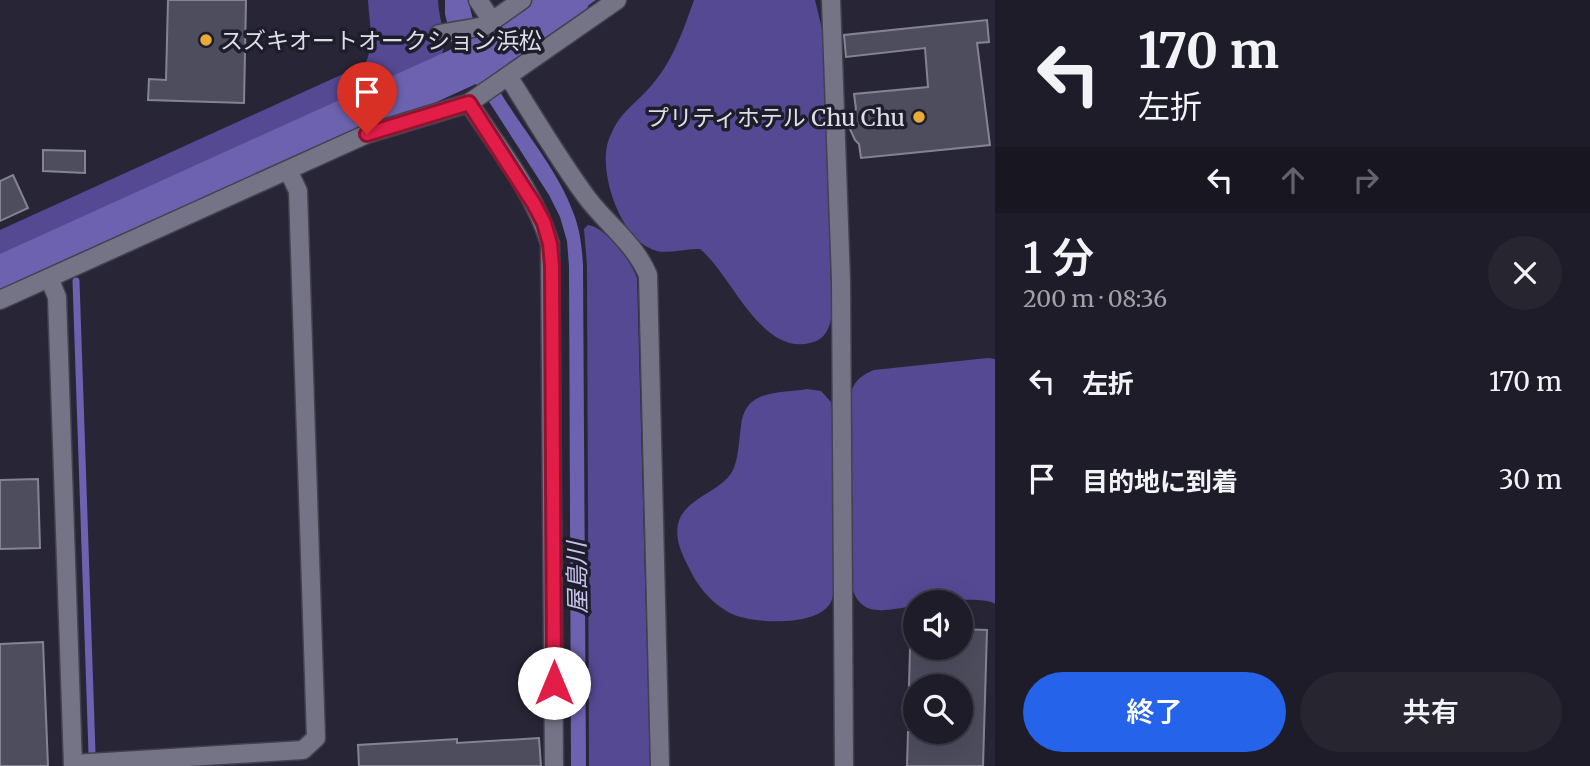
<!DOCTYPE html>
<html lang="ja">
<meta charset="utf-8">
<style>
:root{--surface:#1e1c28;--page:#262530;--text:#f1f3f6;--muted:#a1a1a8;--line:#3c3a45;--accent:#2563eb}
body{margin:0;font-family:Merriweather,"Noto Sans JP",serif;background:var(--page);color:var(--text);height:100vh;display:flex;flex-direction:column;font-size:26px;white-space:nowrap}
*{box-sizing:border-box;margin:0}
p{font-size:23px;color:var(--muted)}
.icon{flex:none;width:38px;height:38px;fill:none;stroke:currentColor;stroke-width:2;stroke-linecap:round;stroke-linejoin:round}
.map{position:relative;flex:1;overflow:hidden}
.sheet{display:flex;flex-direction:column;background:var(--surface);width:595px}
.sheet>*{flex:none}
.hud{background:#1e1c28;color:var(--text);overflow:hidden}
.fabs{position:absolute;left:903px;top:590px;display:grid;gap:14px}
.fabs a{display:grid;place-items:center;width:70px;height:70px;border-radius:50%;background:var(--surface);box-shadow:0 7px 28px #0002,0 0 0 2px var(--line);font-size:35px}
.pin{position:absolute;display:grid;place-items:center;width:60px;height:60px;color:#fff;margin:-72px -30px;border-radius:50% 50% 50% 0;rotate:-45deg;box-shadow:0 0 7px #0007}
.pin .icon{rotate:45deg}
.me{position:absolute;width:77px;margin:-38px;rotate:0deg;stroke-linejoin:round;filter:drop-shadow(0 0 5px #0008)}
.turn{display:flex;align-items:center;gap:24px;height:147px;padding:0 28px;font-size:32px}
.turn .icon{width:91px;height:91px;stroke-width:2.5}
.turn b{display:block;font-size:49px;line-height:60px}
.lanes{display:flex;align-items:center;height:66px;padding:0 28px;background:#0003;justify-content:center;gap:35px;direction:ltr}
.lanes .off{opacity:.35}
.round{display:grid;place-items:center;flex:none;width:74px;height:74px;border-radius:37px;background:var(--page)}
.summary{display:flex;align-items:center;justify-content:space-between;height:119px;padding:0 28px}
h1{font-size:42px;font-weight:600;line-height:52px}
.action{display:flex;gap:14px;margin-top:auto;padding:14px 28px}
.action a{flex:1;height:80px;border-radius:42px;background:var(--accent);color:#fff;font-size:28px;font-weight:600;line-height:80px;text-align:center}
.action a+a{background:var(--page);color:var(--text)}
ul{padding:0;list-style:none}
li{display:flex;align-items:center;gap:21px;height:98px;padding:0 28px}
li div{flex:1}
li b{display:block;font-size:26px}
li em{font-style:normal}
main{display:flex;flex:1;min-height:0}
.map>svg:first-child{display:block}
.forest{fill:#564994}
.water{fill:#6d62af}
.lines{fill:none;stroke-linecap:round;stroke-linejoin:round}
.stream{stroke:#6d62af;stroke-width:7}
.river{stroke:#6d62af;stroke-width:42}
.building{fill:#4e4d5e;stroke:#848395;stroke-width:2}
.minor-casing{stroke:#42414e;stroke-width:21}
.minor{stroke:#757386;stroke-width:18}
.route-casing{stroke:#92132f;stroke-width:18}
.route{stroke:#e11d48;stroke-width:12}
.poi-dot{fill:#e9ab38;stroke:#1e1d2b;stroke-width:2.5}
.labels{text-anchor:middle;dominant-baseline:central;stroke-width:7;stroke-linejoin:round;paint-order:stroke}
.poi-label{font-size:23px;fill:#dedee8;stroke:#1e1d2b;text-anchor:start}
.water-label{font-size:24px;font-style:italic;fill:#c7c4ee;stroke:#1e1d2b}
</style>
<main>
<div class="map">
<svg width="995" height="766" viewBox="0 0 995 766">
<rect width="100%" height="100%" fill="#282636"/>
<path class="forest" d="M368,0H438C439,28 455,49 430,70L0,265V230L365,64C375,46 369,20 368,0Z
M694,0H815L823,33L832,316C829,329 825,340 810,343C760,355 732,275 700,249C686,248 670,254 657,251C622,243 600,177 607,146C608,140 612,132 615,126C623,111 640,99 651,86C673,61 683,31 694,0Z
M588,225C607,228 631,261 637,278L650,766H589L587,265L584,229Z
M988,358L995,359V604C986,596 932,602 915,602V606C888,609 861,620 852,587L850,396C854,381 860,376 874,370Z
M807,389L821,391L831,402L833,419L834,590C833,595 832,602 829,605C814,627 748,624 728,612C709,601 696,584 687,564C681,552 675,538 678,524C684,497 724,492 734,468C739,454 739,440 741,426C745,389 777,394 807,389Z"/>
<path class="water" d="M445,0H468L477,35L486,38L540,0H596L490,74C514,121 555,163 573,212C580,229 582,247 583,265L586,766H571L569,266L567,241L560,217L549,195L486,97L463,67L452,42L445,14Z"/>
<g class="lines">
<path class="stream" d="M75,243V250
M76,281L92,753"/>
<path class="river" d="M0,277L485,57L568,0"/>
</g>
<path class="building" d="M168,0H246L244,103L148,100L149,79L166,80Z
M987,20L989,42L977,43L990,145L861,158L859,144L855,140L849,127L852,114L856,109L854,94L928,87L925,48L846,57L844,35Z
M43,150L85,151V173L43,171Z
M13,175L28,208L0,221V181Z
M38,479L40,548L0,549V480Z
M961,629L987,630L983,766H907L908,732H961V686H909L910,648H961Z
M43,642L48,766H0V644Z
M539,738L541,766H359L358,745L457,739V743Z"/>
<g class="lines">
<defs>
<path id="minor" d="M478,0L492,21L522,0
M831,0L841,281L844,766
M439,34L485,26L492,21
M508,76C534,117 559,160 588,199C608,225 635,244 648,275L660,766
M469,103C498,148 535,193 550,244L554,766
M49,278L57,297L73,766
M0,300L367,134L469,103L617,0
M73,764L303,750L316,738L298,191L288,170"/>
</defs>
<use href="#minor" class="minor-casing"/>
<use href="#minor" class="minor"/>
</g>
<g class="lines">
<defs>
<path id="route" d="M367,134L469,103L534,204L544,223L550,244L552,266L554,683"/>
</defs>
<use href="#route" class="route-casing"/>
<use href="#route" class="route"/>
</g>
<g class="poi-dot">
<circle cx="206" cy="40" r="7"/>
<circle cx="919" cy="117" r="7"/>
</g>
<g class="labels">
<g class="poi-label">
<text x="220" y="40">スズキオートオークション浜松</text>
<text x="905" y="117" text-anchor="end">プリティホテル Chu Chu</text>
</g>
<g class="water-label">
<text transform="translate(577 578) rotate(-91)">屋島川</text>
</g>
</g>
</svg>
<div class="fabs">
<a><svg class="icon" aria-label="sound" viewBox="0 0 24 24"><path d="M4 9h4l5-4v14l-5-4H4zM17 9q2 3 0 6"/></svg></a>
<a><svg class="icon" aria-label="search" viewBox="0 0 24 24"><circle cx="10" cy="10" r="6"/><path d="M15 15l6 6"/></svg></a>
</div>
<div class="pin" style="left:367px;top:134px;background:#d93025"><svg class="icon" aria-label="arrive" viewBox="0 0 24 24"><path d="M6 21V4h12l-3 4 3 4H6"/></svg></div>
<svg class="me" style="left:554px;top:683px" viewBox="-20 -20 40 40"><circle r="19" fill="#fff"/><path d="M0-13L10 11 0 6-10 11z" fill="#e11d48"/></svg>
</div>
<section class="sheet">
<div class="hud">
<div class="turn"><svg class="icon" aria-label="left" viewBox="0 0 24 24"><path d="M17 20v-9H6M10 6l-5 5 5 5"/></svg><div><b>170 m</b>左折</div></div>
<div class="lanes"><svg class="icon" aria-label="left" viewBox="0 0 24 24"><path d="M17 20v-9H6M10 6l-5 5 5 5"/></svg><svg class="icon off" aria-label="ahead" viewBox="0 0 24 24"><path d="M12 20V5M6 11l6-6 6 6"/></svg><svg class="icon off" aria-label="right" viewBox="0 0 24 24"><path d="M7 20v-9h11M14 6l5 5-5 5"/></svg></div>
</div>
<div class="summary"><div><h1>1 分</h1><p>200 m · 08:36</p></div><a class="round"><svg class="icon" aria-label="close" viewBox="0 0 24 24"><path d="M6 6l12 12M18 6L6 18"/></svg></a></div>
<ul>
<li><svg class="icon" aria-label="left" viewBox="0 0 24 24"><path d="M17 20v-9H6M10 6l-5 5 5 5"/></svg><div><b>左折</b></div><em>170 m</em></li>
<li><svg class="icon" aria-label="arrive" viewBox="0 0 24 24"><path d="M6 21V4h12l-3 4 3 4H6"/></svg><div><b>目的地に到着</b></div><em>30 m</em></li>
</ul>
<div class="action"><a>終了</a><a>共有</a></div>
</section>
</main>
